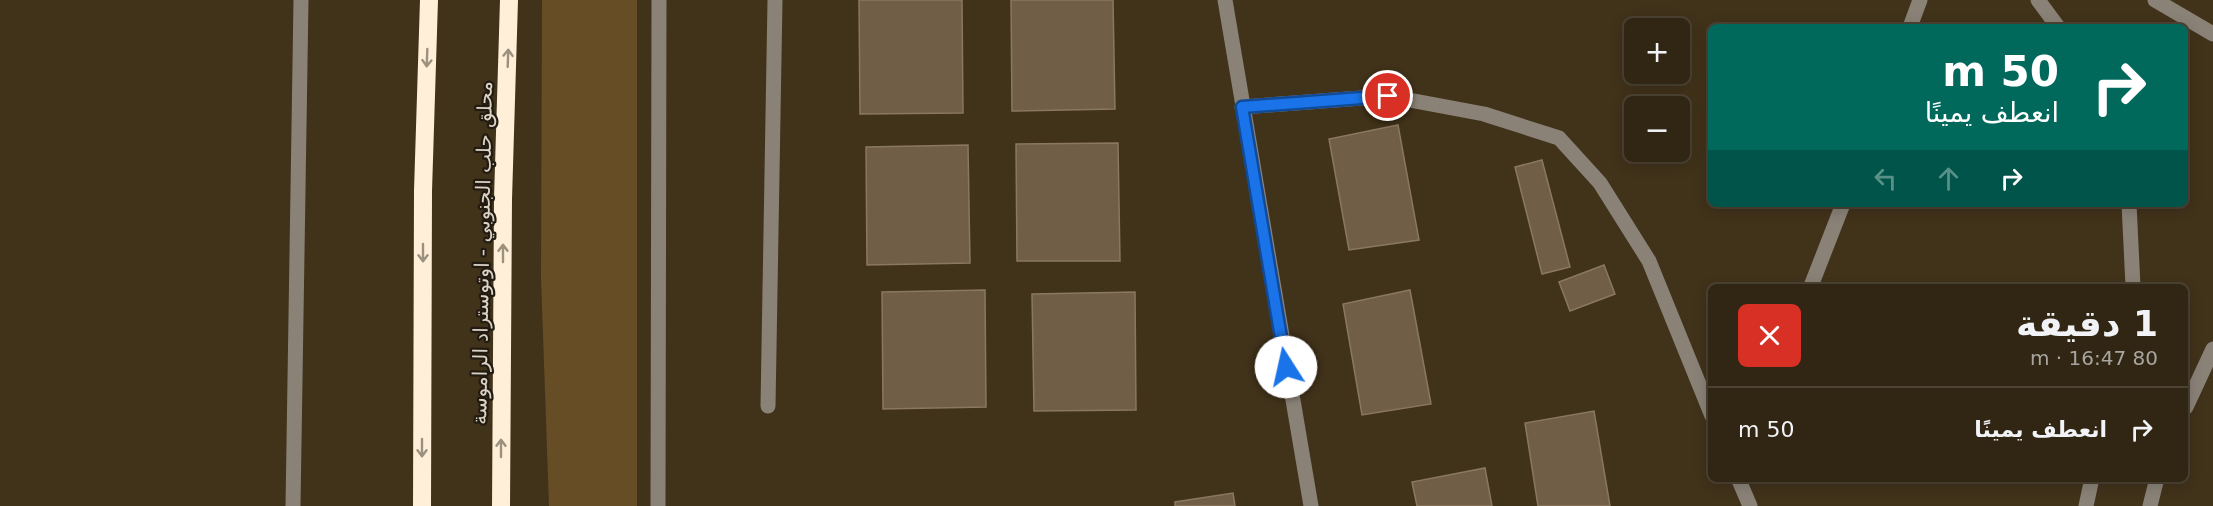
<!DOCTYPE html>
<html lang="ar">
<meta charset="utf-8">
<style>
:root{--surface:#312614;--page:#3d3222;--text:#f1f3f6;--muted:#a8a5a0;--line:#4c4334}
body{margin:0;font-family:"DejaVu Sans","Noto Sans Arabic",sans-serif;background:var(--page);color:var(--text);direction:rtl;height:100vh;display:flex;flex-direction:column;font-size:22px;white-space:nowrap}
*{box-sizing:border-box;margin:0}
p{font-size:20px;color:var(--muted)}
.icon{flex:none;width:33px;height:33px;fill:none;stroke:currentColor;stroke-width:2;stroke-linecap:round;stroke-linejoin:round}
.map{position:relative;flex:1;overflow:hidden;direction:ltr}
.panel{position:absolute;left:1708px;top:284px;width:480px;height:198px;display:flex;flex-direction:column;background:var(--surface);border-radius:9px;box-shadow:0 3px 15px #0003,0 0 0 2px var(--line);direction:rtl}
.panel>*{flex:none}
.hud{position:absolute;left:1708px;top:24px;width:480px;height:183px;border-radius:9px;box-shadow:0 3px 15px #0003,0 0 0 2px var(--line);direction:rtl;background:#00695c;color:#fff;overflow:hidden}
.controls{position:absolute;left:1624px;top:18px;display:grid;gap:12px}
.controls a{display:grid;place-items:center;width:66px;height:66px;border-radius:9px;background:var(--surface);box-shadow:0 3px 15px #0003,0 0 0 2px var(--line);font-size:30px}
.pin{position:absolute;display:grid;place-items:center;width:51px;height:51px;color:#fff;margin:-26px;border:3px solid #fff;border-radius:50%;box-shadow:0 2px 6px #0007}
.me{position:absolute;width:66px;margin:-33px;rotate:350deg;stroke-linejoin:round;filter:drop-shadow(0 0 4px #0008)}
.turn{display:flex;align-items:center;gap:21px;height:126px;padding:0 30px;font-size:27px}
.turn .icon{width:78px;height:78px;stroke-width:2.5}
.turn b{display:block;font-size:42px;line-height:51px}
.lanes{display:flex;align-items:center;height:57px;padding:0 30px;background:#0003;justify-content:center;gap:30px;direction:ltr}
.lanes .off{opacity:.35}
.round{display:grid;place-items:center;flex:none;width:63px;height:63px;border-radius:9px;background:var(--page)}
.head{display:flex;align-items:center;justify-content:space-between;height:102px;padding:0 30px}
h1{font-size:36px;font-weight:700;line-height:45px}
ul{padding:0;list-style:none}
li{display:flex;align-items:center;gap:18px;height:84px;padding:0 30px;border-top:2px solid var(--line)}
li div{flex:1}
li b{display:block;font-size:22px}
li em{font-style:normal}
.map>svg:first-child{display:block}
.green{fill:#664d25}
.building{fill:#705f46;stroke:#8a785f;stroke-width:1.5}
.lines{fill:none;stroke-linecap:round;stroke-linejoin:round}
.minor{stroke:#8a8277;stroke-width:15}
.highway{stroke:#ffefd8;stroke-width:18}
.oneway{stroke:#9c907e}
.route-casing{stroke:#114b97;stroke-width:15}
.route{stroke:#1a73e8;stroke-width:10}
.labels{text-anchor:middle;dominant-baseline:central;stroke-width:4.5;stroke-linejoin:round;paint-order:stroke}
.street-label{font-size:20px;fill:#ddd3c5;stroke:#221b11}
</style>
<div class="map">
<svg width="2213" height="506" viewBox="0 0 2213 506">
<rect width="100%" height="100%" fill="#41321a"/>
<path class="green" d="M542,0H637V506H549L541,278Z"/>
<path class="building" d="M859,0H962L963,113L860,114Z
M1011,0H1113L1115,109L1012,111Z
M1398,125L1419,240L1349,250L1329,139Z
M1118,143L1120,261H1017L1016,144Z
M968,145L970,263L867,265L866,147Z
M1542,160L1570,267L1542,274L1515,167Z
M1604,265L1615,294L1570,311L1559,282Z
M985,290L986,407L883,409L882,292Z
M1410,290L1431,404L1362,415L1343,304Z
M1135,292L1136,410L1034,411L1032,294Z
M1594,411L1610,506H1538L1525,423Z
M1485,468L1492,506H1417L1412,482Z
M1233,493L1235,506H1175V502Z"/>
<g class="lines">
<path class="minor" d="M1225,0L1311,506
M2038,0L2058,27
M2155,0L2213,34
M1910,27L1920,0
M1242,107L1388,96L1484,114L1559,138L1600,183L1649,261L1712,416
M2129,204L2133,286
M1811,286L1843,204
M768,406L775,0
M2186,407L2213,349
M1738,478L1750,506
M293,506L301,0
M658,506L659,0
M2086,506L2092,478
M2150,506L2157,478"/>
<path class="highway" d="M422,506L423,191L429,0
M501,506L503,199L509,0"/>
</g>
<defs><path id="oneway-shaft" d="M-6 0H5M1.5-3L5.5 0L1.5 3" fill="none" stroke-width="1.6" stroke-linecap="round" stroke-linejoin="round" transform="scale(1.5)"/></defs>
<g class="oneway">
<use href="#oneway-shaft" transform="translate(427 58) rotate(92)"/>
<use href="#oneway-shaft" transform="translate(508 58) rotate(-88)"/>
<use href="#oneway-shaft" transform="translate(423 253) rotate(90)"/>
<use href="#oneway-shaft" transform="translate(503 253) rotate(-90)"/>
<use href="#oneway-shaft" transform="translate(422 448) rotate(90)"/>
<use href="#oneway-shaft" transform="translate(501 448) rotate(-90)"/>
</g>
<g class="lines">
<defs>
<path id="route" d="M1286,367L1242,107L1388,96"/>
</defs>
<use href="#route" class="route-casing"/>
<use href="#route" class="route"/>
</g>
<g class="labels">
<g class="street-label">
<text transform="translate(482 253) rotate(-89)">محلق حلب الجنوبي - اوتوستراد الراموسة</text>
</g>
</g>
</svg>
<div class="controls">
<a>+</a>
<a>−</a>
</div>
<div class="pin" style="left:1388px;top:96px;background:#d93025"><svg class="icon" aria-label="arrive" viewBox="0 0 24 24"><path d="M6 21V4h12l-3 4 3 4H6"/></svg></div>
<svg class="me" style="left:1286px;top:367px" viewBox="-20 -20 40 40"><circle r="19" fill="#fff"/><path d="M0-13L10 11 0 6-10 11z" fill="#1a73e8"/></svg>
<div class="hud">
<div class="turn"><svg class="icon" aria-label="right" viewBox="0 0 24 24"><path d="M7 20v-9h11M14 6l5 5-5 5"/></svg><div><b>50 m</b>انعطف يمينًا</div></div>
<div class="lanes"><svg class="icon off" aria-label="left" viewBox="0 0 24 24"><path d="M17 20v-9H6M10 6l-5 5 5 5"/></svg><svg class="icon off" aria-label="ahead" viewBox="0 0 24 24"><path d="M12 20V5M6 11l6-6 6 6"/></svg><svg class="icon" aria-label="right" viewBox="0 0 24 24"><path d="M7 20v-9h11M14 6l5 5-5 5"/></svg></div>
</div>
<section class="panel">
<div class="head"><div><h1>1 دقيقة</h1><p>80 m · 16:47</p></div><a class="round" style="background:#d93025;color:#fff"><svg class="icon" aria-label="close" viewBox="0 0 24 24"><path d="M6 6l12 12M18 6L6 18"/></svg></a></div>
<ul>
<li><svg class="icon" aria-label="right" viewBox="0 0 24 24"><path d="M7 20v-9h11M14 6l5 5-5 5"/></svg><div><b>انعطف يمينًا</b></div><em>50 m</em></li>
</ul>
</section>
</div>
